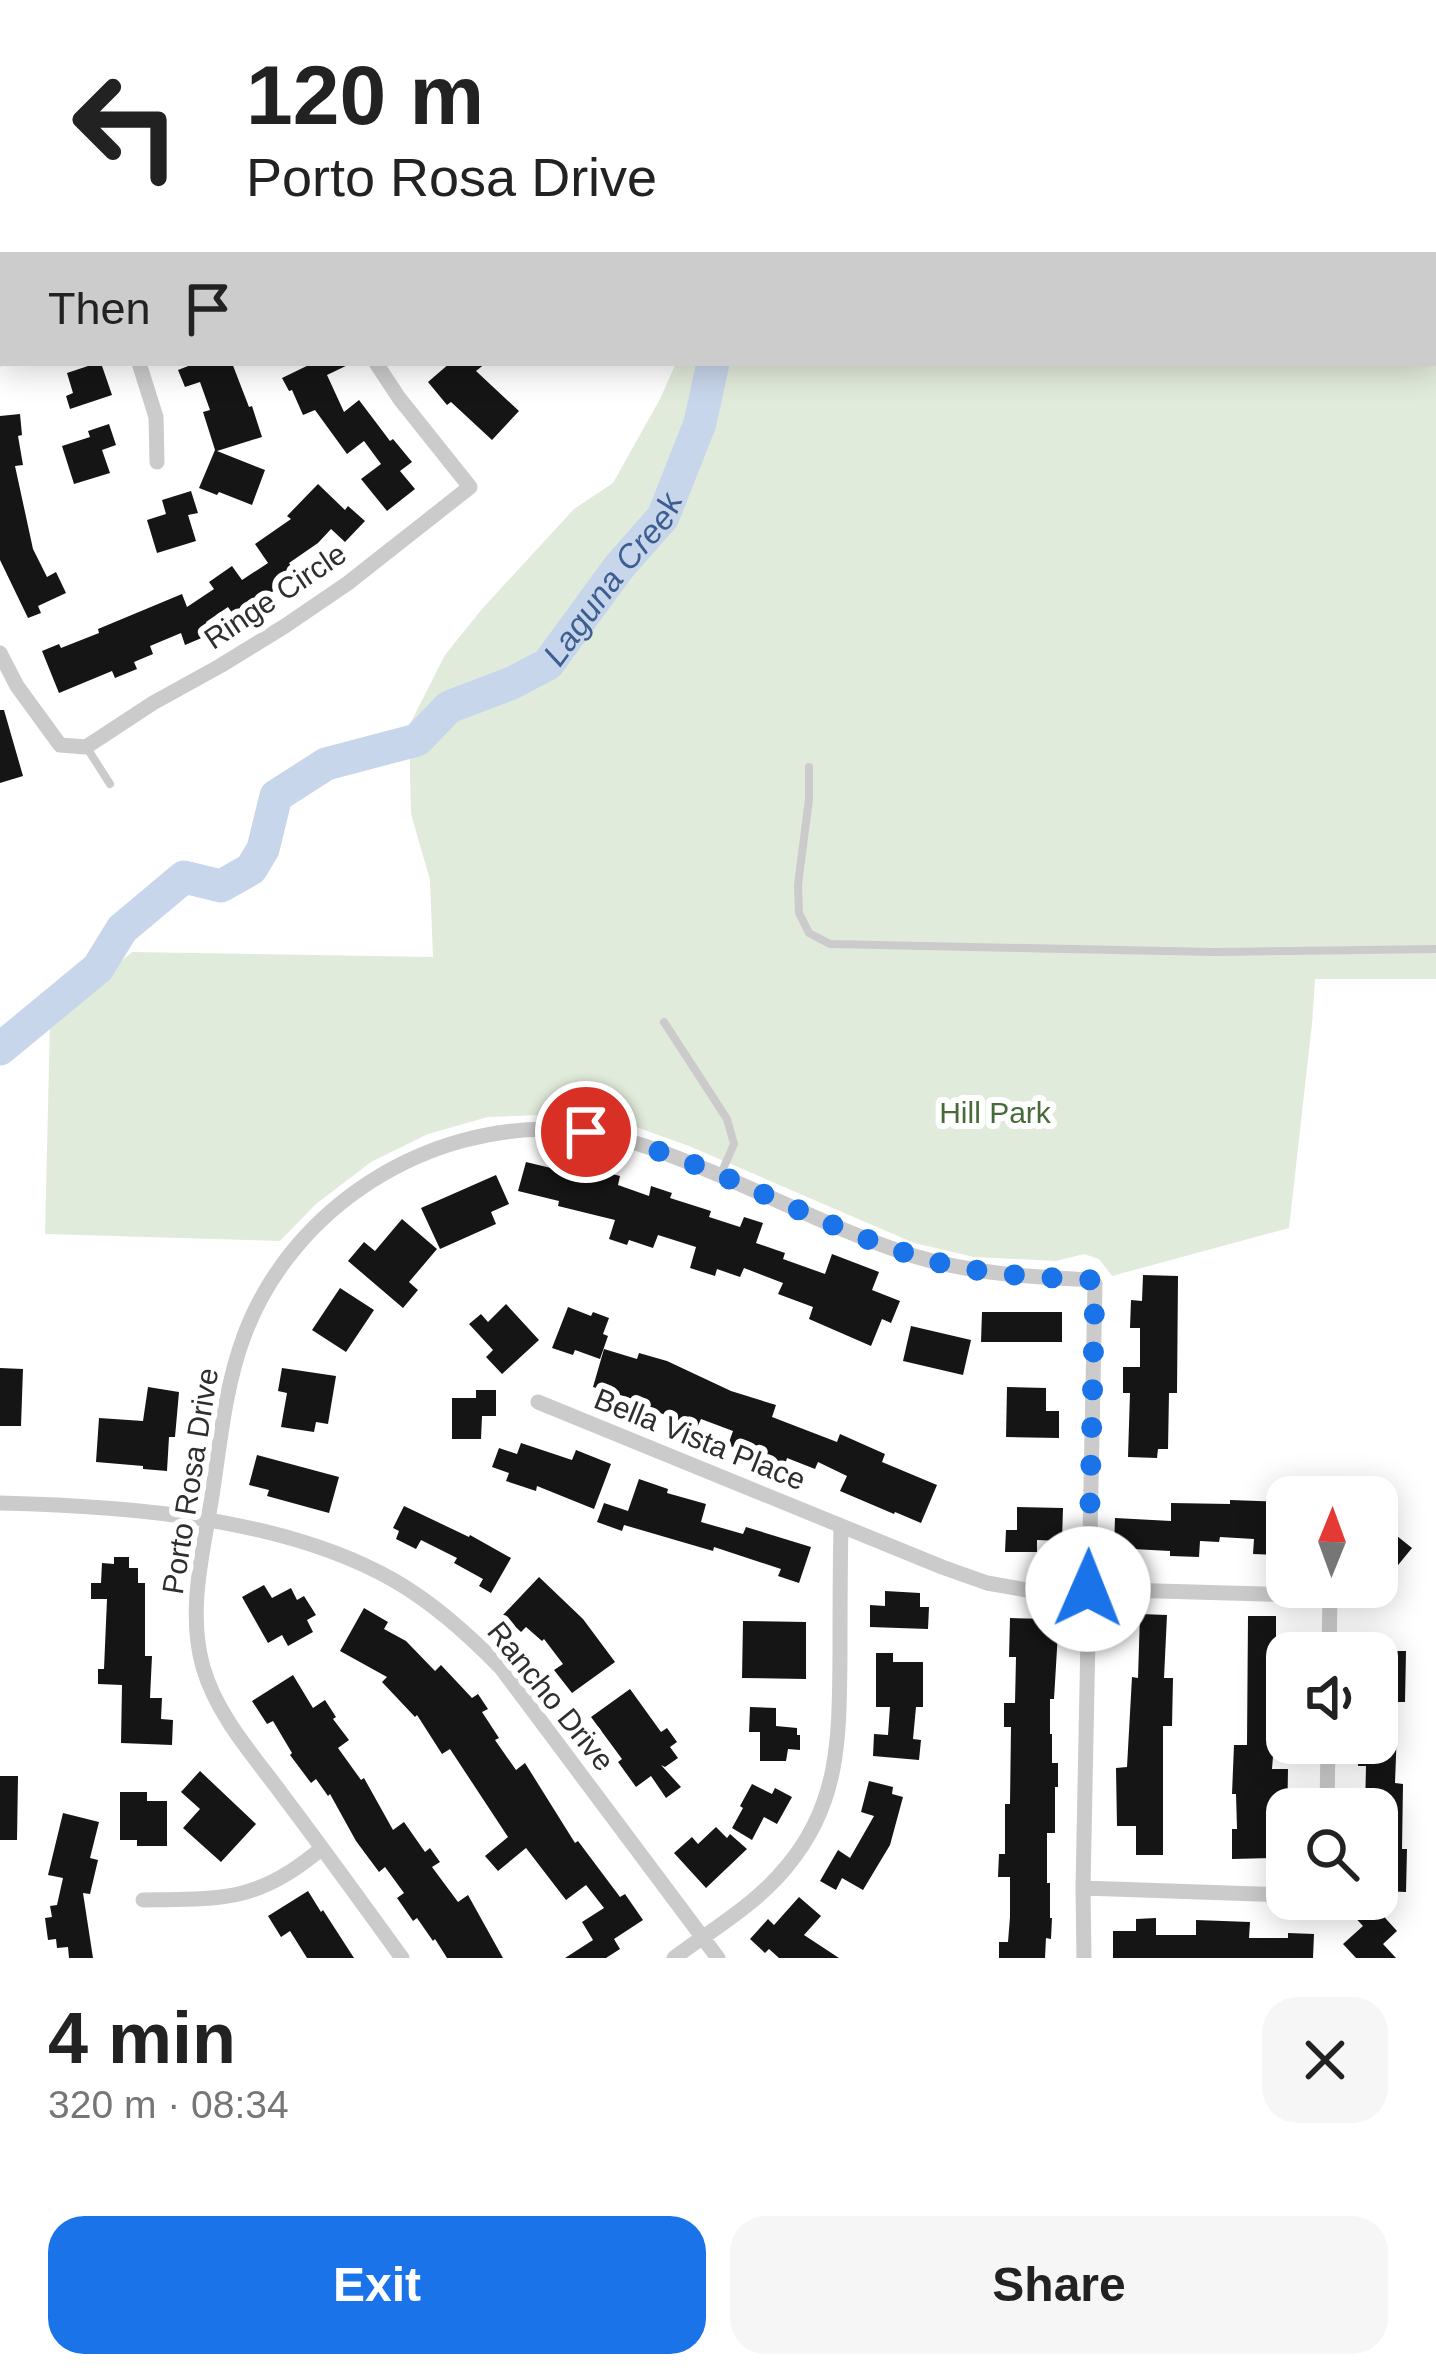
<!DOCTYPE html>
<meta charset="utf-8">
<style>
:root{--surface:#fff;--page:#f6f6f6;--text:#222;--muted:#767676;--accent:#1a73e8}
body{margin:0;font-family:Helvetica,sans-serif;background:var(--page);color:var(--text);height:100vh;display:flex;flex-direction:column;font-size:45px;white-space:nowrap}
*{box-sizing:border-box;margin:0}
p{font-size:39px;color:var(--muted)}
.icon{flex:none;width:66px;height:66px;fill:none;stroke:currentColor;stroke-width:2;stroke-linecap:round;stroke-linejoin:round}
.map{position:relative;height:1958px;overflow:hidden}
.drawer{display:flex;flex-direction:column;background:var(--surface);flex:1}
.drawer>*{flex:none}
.hud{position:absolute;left:0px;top:0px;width:1437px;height:366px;box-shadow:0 6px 30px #0003;background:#fff;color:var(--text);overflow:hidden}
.needle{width:78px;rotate:1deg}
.controls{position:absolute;left:1266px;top:1476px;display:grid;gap:24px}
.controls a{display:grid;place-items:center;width:132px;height:132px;border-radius:24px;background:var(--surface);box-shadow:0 6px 30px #0003;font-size:60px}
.pin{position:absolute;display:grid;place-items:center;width:102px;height:102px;color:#fff;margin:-51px;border:6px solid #fff;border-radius:50%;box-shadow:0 3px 12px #0007}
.me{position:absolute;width:132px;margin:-66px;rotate:1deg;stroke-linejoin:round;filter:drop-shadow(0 0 9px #0008)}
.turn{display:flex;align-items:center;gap:42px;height:252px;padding:0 48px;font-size:54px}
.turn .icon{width:156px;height:156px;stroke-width:2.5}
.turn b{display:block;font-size:84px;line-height:102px}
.then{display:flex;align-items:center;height:114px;padding:0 48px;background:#0003;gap:24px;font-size:45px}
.round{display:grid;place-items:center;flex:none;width:126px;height:126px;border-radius:36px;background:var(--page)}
.summary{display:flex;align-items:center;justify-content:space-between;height:204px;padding:0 48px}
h1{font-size:72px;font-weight:600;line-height:90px}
.button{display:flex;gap:24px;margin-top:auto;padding:24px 48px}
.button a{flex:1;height:138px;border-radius:36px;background:var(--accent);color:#fff;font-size:48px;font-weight:600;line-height:138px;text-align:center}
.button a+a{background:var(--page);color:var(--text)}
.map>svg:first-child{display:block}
.green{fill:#e1ebdb}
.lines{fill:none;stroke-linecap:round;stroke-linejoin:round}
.river{stroke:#c8d6eb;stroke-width:33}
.building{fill:#151515}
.service{stroke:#cbcbcb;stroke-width:8}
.minor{stroke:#cbcbcb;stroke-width:15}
.route{stroke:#1a73e8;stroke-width:21;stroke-dasharray:0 37.8}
.labels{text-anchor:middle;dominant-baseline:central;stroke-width:12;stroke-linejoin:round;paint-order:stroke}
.street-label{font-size:30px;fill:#2e2e2e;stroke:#fff}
.park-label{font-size:30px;fill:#476a3b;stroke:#fff}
.water-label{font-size:33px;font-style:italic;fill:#3c5e90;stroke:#fff}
</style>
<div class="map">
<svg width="1436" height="1958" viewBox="0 0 1436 1958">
<rect width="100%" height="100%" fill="#fff"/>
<path class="green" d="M784,0H1436V979H1315L1312,1024L1289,1228L1112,1276L1099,1259L1084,1254L1056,1261L974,1257L914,1243L689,1146L619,1121L541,1115L488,1117L428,1134L371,1162L316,1204L280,1241L45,1234L50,1022L132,952L433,957L430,880L411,814L409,726L445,655L482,609L574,509L613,483L660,399L676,363H1434V3H783Z"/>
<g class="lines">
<g class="river">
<path d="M761,3L762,0"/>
<path id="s1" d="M0,1049L98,968L122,929L184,877L221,886L251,869L263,849L276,796L326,764L417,740L449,707L512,683L548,664L619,567L663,517L700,423L713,363"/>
</g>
</g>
<path class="building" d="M97,363H101L112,395L70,409L66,396L73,393L67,373Z
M196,363H232L249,407L252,406L262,437L217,451L265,470L252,505L219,492L217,495L199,488L215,450L203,412L210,410L200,382L185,387L178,370Z
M313,363H352L327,375L344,412L359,400L390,441L393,439L412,462L400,471L415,489L387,511L361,479L381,464L364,441L347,454L315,410L303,415L292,390L289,391L282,378Z
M450,363H486L476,371L519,411L492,440L451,402L447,405L428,382Z
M20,414L22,435L18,436L23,465L15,466L33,549L47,577L56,572L66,593L38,606L41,613L28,618L0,560V416Z
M109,424L116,445L102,450L110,473L74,484L62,446L90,437L88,431Z
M318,484L345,510L348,506L365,521L345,542L331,529L318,543L289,563L297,575L235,617L228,607L206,622L211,634L185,645L181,633L150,646L153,654L134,662L137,669L115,678L112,671L59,693L42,651L59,644L61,648L99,633L98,629L182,594L187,607L214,589L209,582L232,566L242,580L268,563L255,544L291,519L287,516Z
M191,491L198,513L188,515L196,541L157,553L147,520L166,514L162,500Z
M0,710H4L23,776L0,783Z
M554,1159L620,1176L618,1185L649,1196L651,1186L672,1193L670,1198L711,1211L709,1217L740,1227L744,1217L763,1223L756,1243L785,1253L783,1259L825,1274L832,1254L879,1272L872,1290L900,1301L891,1323L882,1319L871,1346L809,1319L813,1307L778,1294L783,1283L744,1268L740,1277L717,1269L715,1276L690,1268L696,1247L658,1235L653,1248L629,1240L627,1245L609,1239L615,1220L558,1206L559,1201L518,1191L526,1162L551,1168Z
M496,1175L509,1204L491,1212L496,1224L440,1249L421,1208Z
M402,1219L437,1249L409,1282L418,1290L403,1308L348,1261L364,1242L375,1251Z
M1143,1275L1178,1276L1177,1393H1169L1168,1449H1158L1157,1458L1128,1457L1130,1393H1123V1367H1140V1328H1130L1131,1300L1142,1301Z
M340,1288L374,1310L346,1352L312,1330Z
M506,1304L539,1340L502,1374L486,1357L493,1350L469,1324L481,1314L488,1322Z
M568,1307L591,1316L593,1312L609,1318L603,1334L608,1336L600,1359L575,1350L573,1355L552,1348Z
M982,1312H1062V1342H981Z
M911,1326L971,1340L963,1375L903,1361Z
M604,1349L637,1359L639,1353L667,1361L731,1391L776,1405L772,1417L837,1442L840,1434L885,1454L882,1462L937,1485L921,1523L895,1512L894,1514L840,1491L847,1476L818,1462L815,1469L787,1458L784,1468L728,1445L733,1431L701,1419L695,1432L668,1420L670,1416L632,1405L633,1399L593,1387Z
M0,1368L23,1369L21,1426H0Z
M282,1368L336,1376L328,1424L316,1422L314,1432L281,1427L287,1393L278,1391Z
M148,1387L179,1392L175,1437H169L167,1471L143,1469V1466L96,1462L99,1418L143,1421Z
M1007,1387L1046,1388V1411H1059V1438L1006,1437Z
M476,1390H496V1416H482L481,1439H452V1398H476Z
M521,1443L572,1460L576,1450L611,1464L594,1509L537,1486L536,1491L506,1481L509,1473L492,1467L499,1448L517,1454Z
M257,1455L339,1477L329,1513L267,1496L269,1490L249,1485Z
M639,1479L668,1489L667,1493L706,1504L701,1522L743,1534L746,1527L811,1547L799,1583L778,1576L781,1569L714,1547L713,1551L624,1525L622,1531L597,1522L604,1503L628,1511Z
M1230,1500L1283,1502L1282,1520L1287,1521V1542H1281V1555L1253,1554L1254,1539L1220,1537L1219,1542L1200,1541L1199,1557L1170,1556V1551L1114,1548L1115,1518L1171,1521V1503L1230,1504Z
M404,1506L469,1537L470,1535L511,1558L491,1593L479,1586L483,1579L454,1563L457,1558L421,1540L416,1549L396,1539L399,1531L393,1528Z
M1017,1507L1063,1508L1062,1541L1037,1540V1552H1005L1006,1530H1017Z
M1377,1520L1412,1548L1394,1570L1390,1566L1377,1582Z
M114,1557H129V1568H138V1583H145V1656H152L150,1698H162L161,1719L173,1720L172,1745L121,1743L122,1685L98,1684V1669H104L107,1599H91V1583H101L102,1563L114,1564Z
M539,1577L583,1619L615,1662L572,1693L554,1670L563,1664L544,1639L542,1641L526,1627L521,1632L503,1615Z
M264,1585L272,1598L291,1588L297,1600L304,1596L316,1615L307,1620L313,1632L288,1646L282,1635L268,1643L242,1597Z
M885,1591L920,1593V1607H929L928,1629L870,1627V1605L885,1606Z
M364,1608L388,1622L384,1629L406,1641L435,1671L441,1665L472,1698L478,1694L488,1709L482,1712L499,1738L495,1740L516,1770L525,1763L575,1843L578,1841L620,1897L625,1894L643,1920L614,1939L620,1949L606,1958H565L593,1940L582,1922L604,1908L586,1885L566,1900L526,1848L498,1871L485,1856L508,1837L450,1749L442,1754L417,1715L415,1717L382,1682L387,1677L340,1651Z
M1140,1614L1167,1615L1164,1678H1173L1172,1726H1163V1855H1136V1826H1117L1116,1768L1127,1767L1132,1677L1138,1678Z
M1248,1616H1276V1644L1287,1645V1707L1277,1706L1272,1769H1288L1287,1828L1274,1829L1275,1858L1232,1859V1829H1237L1236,1794H1232L1234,1745H1247Z
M1010,1618L1049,1619L1048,1632H1058L1054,1699H1050V1734H1052V1763H1058V1787H1055V1833H1047V1883H1050V1918H1052L1051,1939L1046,1938L1045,1958H999V1942H1008L1010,1917V1877H998L999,1854H1005V1804H1010L1011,1727H1004V1703H1015L1016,1657H1009Z
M743,1621L806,1622V1679L742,1678Z
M1379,1651H1406L1405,1702H1398L1395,1783L1403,1784L1402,1849H1407L1406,1892L1382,1891L1383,1865H1377V1809H1365L1366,1766H1358L1359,1743H1377V1655Z
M876,1653H893V1662H923V1707H916L913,1739L921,1740L919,1760L873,1756L874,1734L888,1735L890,1707H876Z
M293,1675L313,1708L325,1700L336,1717L333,1719L349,1740L338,1748L361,1780L364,1778L393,1830L404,1822L425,1852L430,1848L440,1862L432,1867L458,1902L468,1895L503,1958H447L435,1939L433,1941L417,1918L413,1921L397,1898L404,1893L385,1867L379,1872L356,1841L330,1794L328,1796L316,1779L311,1783L290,1755L292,1753L273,1721L267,1724L252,1701Z
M630,1689L661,1732L667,1728L677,1742L670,1747L678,1758L665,1767L661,1765L681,1787L666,1798L651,1776L636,1787L618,1762L622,1759L591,1717Z
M750,1707L776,1708V1726L797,1728V1735H800V1750L788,1749L786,1761H760V1732H749Z
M200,1771L256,1824L221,1862L183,1828L200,1809L181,1792Z
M0,1776H18L17,1840H0Z
M869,1781L893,1787L892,1794L903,1797L890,1845L863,1890L842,1878L836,1890L820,1881L838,1850L850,1858L874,1816L861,1812Z
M752,1784L772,1794L775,1788L792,1797L777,1824L764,1817L752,1840L732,1828L743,1808L740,1806Z
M120,1792H147V1801H167V1846H137V1840H120Z
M63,1813L99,1822L90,1858L98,1860L90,1894L83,1893L93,1958H69L68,1947L57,1948L56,1939L48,1940L45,1918L52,1917L50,1906L57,1905L63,1878L48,1875Z
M716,1827L727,1838L730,1834L747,1849L706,1888L674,1853L692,1837L698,1844Z
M308,1891L321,1912L323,1910L354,1958H307L290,1931L281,1937L268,1916Z
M799,1897L821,1916L804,1935L839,1958H779L769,1949L765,1953L750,1939L768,1919L774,1925Z
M1363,1899H1368L1397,1931L1383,1944L1396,1958H1356L1343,1944L1363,1926L1349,1911Z
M1156,1918V1935H1196V1920L1250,1922L1249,1938H1288V1933L1314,1934L1313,1958H1113V1931H1136V1919Z"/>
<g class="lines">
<path class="service" d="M87,748L110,784
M809,767V799L798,885L799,913L809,933L830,944L1214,952L1436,949
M664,1022L727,1119L734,1144L720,1176"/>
<path class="minor" d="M613,0L616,3
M322,3L323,0
M0,143L3,146
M0,359L3,358
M139,363L156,417L157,462
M0,653L17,686L60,745L86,747L153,703L220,666L285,626L348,583L470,487L399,398L376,363
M538,1402L942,1567L987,1583L1027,1590L1088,1589L1330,1596L1329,1653
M0,1503C126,1506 284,1517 395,1581C435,1604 469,1635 501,1668L718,1958
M1327,1809L1328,1743
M1083,1888L1287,1895
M143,1900C223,1899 259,1902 322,1848
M402,1958C363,1904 324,1850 284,1797C254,1756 217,1716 203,1667C187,1611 203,1552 212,1496C220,1443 225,1387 244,1336C292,1207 428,1121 565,1130C618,1133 664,1152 712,1172C779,1200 845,1234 914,1256C973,1274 1031,1277 1093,1280L1095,1284L1083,1888L1084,1958
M674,1958C713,1929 758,1903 788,1865C841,1801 839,1734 840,1656C840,1613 840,1569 841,1526"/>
</g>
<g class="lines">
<path class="route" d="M586,1132C701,1153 801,1220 912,1255C971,1274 1031,1277 1093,1280L1095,1284L1088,1589"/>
</g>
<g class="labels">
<g class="street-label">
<text transform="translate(275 596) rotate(-34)">Ringe Circle</text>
<text transform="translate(700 1439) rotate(22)">Bella Vista Place</text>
<text transform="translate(190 1481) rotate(-81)">Porto Rosa Drive</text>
<text transform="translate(551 1696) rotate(51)">Rancho Drive</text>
</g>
<g class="park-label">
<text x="995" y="1112">Hill Park</text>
</g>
<g class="water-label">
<text stroke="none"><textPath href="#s1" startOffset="819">Laguna Creek</textPath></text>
</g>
</g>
</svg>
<div class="controls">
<a><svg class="needle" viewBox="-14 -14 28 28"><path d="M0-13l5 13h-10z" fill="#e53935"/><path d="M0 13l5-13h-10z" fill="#767676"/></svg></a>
<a><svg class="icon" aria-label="sound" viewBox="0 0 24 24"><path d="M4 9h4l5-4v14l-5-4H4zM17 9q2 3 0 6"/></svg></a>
<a><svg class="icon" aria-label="search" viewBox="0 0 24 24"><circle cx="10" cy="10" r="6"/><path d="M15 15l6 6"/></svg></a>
</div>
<div class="pin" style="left:586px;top:1132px;background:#d93025"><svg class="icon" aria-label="arrive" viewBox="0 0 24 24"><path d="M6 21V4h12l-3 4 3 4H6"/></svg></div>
<svg class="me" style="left:1088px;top:1589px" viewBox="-20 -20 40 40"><circle r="19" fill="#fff"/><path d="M0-13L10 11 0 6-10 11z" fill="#1a73e8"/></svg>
<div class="hud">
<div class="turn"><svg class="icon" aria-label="left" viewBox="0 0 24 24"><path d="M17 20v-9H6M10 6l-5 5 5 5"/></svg><div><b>120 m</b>Porto Rosa Drive</div></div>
<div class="then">Then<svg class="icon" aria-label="arrive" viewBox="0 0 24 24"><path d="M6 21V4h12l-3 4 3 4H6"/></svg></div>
</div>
</div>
<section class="drawer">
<div class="summary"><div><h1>4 min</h1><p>320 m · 08:34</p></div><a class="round"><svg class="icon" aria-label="close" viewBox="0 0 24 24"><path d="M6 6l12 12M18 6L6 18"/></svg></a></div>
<div class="button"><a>Exit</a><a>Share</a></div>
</section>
